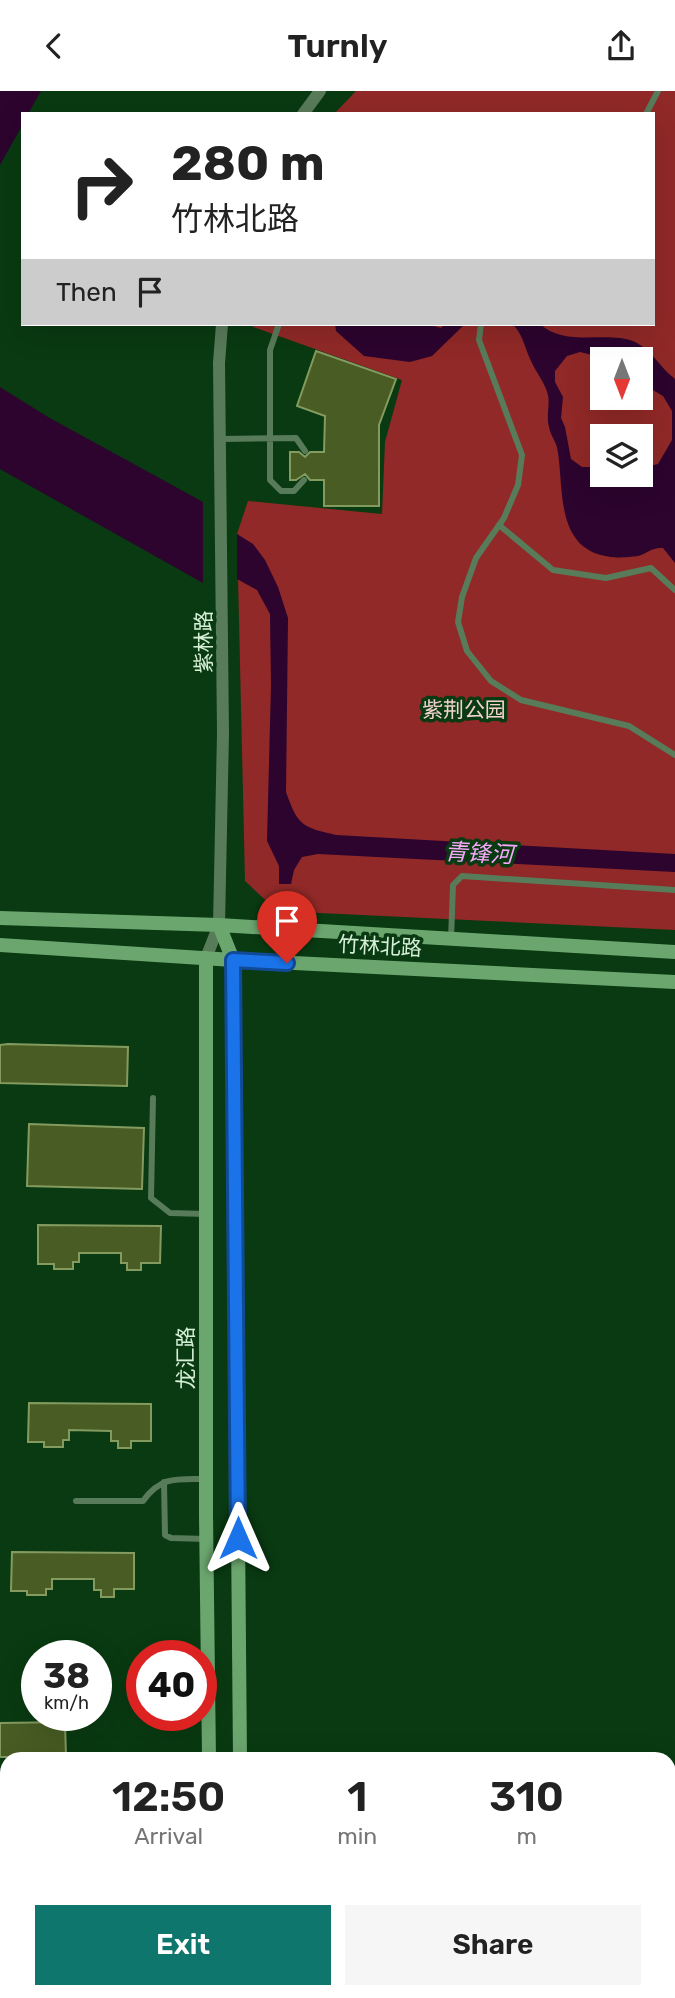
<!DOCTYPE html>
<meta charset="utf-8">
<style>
:root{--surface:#fff;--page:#f6f6f6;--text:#222;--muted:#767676;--accent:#0f766e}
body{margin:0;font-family:Rubik,"Noto Sans SC",sans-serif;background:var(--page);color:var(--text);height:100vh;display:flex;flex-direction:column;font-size:26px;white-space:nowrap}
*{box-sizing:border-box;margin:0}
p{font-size:23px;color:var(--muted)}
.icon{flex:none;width:38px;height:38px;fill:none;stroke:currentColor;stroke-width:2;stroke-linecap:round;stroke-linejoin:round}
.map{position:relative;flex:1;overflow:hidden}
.details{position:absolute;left:0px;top:1661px;width:676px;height:247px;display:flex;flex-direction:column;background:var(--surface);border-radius:21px 21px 0 0;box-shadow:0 7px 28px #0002}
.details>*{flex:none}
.guide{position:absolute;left:21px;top:21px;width:634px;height:214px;border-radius:0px;box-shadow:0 7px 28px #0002;background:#fff;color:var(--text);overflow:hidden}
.needle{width:46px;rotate:180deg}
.fabs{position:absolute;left:590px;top:256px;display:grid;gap:14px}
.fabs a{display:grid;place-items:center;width:63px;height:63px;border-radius:0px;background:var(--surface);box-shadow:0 7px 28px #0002;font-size:35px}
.speed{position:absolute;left:21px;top:1549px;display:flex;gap:14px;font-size:35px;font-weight:700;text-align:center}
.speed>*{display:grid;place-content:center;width:91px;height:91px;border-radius:50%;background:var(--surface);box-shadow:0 7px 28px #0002;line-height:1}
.speed small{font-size:18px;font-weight:400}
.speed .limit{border:10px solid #d22;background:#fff;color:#111}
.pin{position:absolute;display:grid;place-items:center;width:60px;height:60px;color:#fff;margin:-72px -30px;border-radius:50% 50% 50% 0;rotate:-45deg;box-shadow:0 0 7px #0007}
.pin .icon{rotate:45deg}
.me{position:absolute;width:77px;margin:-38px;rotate:0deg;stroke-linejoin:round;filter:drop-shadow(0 0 5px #0008)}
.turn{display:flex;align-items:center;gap:24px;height:147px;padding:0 35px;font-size:32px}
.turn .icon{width:91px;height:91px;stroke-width:2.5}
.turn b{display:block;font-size:49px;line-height:60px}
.then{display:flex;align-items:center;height:66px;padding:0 35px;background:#0003;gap:14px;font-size:26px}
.eta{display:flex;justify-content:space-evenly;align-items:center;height:119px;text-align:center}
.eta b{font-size:42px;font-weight:600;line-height:49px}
.cta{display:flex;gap:14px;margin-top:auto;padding:14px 35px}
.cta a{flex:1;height:80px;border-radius:0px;background:var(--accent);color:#fff;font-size:28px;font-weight:600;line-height:80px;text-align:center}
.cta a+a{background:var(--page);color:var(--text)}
header{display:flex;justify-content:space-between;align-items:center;height:91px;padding:0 35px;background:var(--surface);font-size:32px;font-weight:600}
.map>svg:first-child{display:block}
.green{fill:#902927;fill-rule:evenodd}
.water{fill:#2c042e;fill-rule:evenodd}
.building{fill:#485c23;stroke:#849b60;stroke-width:2}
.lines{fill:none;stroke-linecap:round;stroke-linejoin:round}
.lane{stroke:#587b59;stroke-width:6}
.street{stroke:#587b59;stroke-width:12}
.secondary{stroke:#6ca66f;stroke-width:14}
.primary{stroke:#7bc780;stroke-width:18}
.route-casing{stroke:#114b97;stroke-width:18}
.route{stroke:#1a73e8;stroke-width:12}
.labels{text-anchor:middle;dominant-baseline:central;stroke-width:7;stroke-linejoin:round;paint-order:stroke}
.street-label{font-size:21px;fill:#d6efd7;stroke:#093a11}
.park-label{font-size:21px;fill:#f1d2ce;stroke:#093a11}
.water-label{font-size:23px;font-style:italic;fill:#f8a7fb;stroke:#093a11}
</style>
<header><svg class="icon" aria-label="back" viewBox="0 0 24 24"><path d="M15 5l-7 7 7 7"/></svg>Turnly<svg class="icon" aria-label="share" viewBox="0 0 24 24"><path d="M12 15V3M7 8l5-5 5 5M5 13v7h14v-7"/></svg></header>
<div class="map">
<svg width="675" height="1907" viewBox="0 0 675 1907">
<rect width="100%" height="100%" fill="#093a11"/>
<path class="green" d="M356,0H675V839L277,820L245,790L237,443L248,410L382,423L385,351L402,289L253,236V233H653V23H334ZM602,268H640V306H602ZM602,345H640V383H602Z"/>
<path class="water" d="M0,0H41L28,23H23V33L0,74Z
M335,233H426L441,237L445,233H465L432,265L410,271L364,265L336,240Z
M512,233H540C566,257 608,239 635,251C652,259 660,277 675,288V472L663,457C652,456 648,462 638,465C631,466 618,467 611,466C553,459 565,396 557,356C555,349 550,343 549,336C546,325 550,314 548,304C545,291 536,282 531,270C525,258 523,242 512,233ZM580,261L608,268H640L641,292L663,305L672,320V349L658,373L641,377L640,383H602V376H582L571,368L565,336L561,327L563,306L555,291V280L567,265Z
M0,296L48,326L203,411V492L0,378Z
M237,443L253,453L265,469L278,496L288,527L286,701C298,735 302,736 336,744L675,763V781L318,763L302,766L294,779L291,793H279V775L267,750L271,594L270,523L257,499L237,488Z"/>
<path class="building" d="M316,260L396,288L379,334V415H324V389H310L305,383L296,389H290V361H299L305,366L310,361H324L325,325L297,315Z
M8,953L128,956L127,995L0,992V954Z
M29,1033L144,1037L142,1098L27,1095Z
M38,1134L161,1135L160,1172H141V1179H127V1172H121V1162H79V1171H73V1178H54V1173H38Z
M29,1312L151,1313V1350H131V1357H118V1350H111V1340L69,1339V1349H63V1356H44V1351H28Z
M12,1461L134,1462V1498H114V1506H101V1499H94V1488H52V1498H46V1504H27V1500H11Z
M65,1631L66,1666H0V1632Z"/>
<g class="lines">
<path class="lane" d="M646,23L658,0
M279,233L270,259V389L281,400H294L304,389
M481,233L479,249L522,364L518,394L504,427L476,467L462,506L458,531L467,560L491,590L521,609L629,635L675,664
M221,348L296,347L305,360
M499,434L553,479L606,487L651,477L675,499
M451,848L453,794L462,785L675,799
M153,1007L151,1107L170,1122L206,1123
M164,1391L165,1444L171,1447L206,1448
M76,1410H143C161,1385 177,1388 206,1388"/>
<path class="street" d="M303,23L320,0
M206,867L219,834L223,642L219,272L222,233"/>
<path class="secondary" d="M0,827L219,834L675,861
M219,834L233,869L240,1668
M0,854L233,869L675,891
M206,867V1424L209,1668
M193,1907L194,1900
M229,1907L230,1900"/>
<path class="primary" d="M668,1769H675
M0,1773H7
M0,1805H7
M668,1806H675"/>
</g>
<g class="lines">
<defs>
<path id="route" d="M238,1447L233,869L287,872"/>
</defs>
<use href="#route" class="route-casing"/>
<use href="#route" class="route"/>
</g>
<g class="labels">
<g class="street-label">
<text transform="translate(203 551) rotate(-90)">紫林路</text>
<text transform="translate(380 855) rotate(3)">竹林北路</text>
<text transform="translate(185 1267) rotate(-90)">龙汇路</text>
</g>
<g class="park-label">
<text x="464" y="618">紫荆公园</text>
</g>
<g class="water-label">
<text transform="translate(479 762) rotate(3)">青锋河</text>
</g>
</g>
</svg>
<div class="fabs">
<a><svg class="needle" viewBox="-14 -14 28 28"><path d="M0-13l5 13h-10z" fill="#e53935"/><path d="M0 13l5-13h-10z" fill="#767676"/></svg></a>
<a><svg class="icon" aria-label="layers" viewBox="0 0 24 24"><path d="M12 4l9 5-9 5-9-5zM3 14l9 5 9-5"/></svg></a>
</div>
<div class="speed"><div>38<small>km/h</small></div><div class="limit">40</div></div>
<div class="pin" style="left:287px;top:872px;background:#d93025"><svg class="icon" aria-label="arrive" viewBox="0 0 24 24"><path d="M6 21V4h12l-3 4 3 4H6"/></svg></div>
<svg class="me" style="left:238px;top:1447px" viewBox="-20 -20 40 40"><path d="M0-17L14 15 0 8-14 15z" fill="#1a73e8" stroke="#fff" stroke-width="4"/></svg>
<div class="guide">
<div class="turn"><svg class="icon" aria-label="right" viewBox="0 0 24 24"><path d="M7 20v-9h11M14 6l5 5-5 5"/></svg><div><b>280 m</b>竹林北路</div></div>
<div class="then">Then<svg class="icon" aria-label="arrive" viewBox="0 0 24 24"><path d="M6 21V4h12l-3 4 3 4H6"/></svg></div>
</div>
<section class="details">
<div class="eta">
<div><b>12:50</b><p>Arrival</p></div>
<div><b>1</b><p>min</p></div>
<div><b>310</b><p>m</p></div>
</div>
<div class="cta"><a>Exit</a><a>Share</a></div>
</section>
</div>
